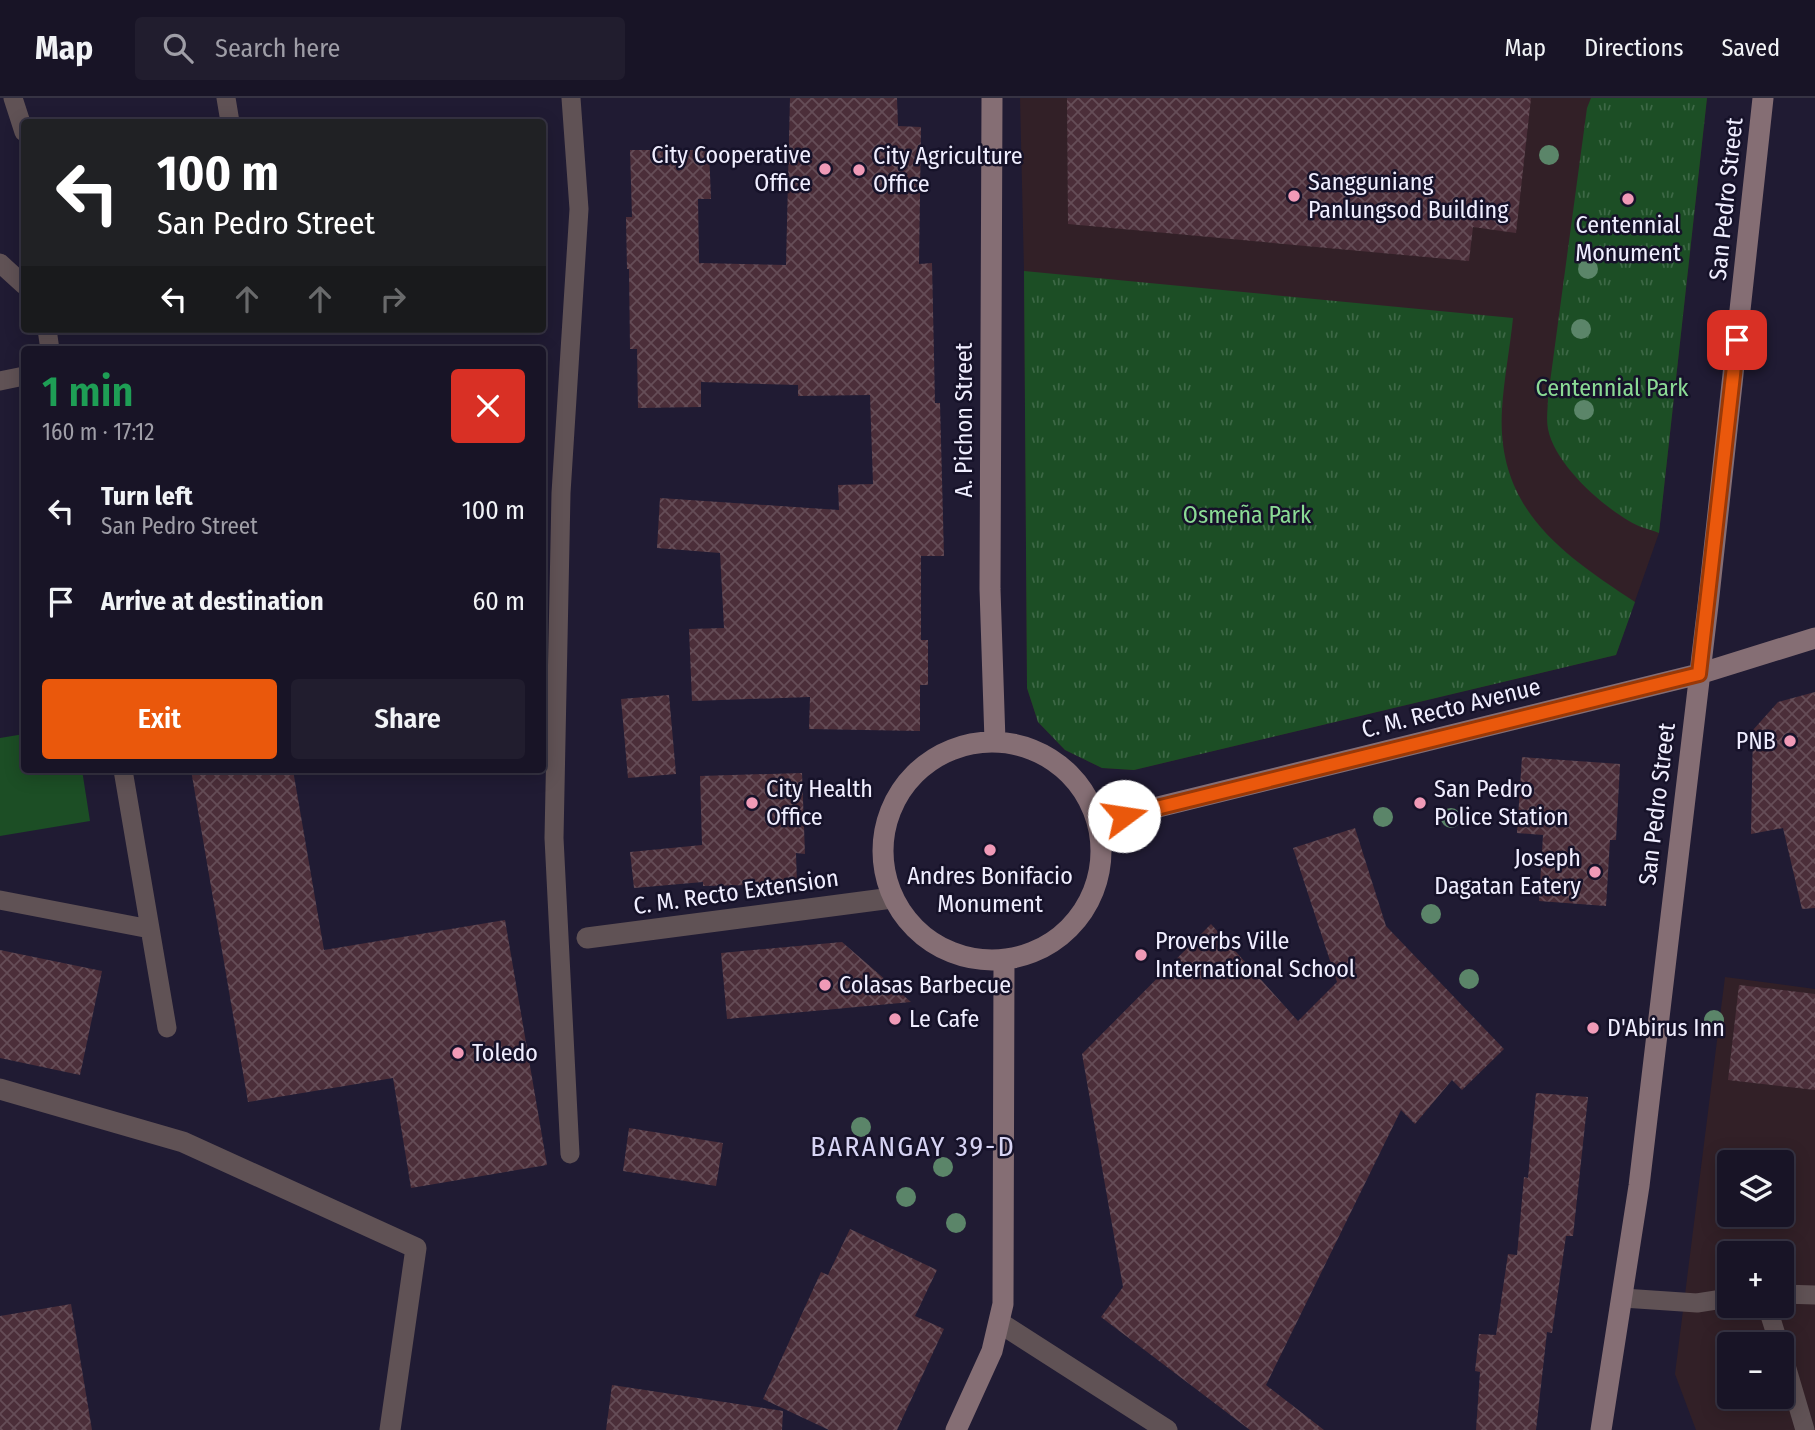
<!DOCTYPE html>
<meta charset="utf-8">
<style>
:root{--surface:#181426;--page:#211d2e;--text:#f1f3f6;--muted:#9f9ea7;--line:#363343;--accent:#ea580c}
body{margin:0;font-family:"Fira Sans Condensed",sans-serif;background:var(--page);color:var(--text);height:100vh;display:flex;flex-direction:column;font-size:26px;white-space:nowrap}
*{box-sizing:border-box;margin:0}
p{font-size:23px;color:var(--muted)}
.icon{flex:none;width:38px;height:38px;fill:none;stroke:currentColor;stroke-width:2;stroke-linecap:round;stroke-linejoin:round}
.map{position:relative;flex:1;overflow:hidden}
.side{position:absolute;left:21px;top:248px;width:525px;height:427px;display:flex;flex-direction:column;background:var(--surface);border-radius:7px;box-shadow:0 4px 18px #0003,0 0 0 2px var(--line)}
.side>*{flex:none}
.top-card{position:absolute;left:21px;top:21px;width:525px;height:214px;border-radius:7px;box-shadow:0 4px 18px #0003,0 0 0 2px var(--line);background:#202124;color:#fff;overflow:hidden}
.controls{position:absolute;left:1717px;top:1052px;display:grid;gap:14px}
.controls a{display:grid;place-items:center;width:77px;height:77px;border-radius:7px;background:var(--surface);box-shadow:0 4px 18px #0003,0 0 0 2px var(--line);font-size:35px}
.pin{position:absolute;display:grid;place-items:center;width:60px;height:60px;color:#fff;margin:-30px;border-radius:14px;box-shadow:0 4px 10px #0006}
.me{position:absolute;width:77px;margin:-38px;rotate:76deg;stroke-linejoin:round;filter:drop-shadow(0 0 5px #0008)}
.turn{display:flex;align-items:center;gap:24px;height:147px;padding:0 21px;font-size:32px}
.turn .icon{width:91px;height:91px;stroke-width:2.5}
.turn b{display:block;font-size:49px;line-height:60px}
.lanes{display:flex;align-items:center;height:66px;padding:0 21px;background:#0003;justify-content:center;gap:35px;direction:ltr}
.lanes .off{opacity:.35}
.round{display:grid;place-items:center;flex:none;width:74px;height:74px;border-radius:7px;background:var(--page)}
.headline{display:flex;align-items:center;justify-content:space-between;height:119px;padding:0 21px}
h1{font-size:42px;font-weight:600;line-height:52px;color:#1e9e55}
.action{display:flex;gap:14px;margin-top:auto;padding:14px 21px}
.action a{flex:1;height:80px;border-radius:7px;background:var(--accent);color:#fff;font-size:28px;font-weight:600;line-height:80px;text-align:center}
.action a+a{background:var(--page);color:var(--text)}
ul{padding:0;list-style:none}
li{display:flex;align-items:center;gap:21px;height:91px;padding:0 21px}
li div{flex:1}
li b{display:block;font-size:26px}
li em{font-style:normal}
header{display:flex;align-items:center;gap:42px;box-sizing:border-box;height:98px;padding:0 35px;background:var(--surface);border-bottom:2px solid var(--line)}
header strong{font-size:33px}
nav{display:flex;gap:38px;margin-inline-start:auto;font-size:24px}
.search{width:490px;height:63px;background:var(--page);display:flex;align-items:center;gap:18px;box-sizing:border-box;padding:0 24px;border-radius:7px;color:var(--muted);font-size:26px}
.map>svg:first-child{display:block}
.commercial{fill:#322027;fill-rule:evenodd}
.park{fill:url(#park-tufts)}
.pitch{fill:#1c4e25}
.building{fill:url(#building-cross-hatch)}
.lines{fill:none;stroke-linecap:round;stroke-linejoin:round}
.lane{stroke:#605255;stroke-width:19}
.street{stroke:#605255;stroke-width:21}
.secondary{stroke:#856e74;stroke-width:21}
.tree{fill:#5b8569}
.route-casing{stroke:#983908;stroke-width:18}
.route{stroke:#ea580c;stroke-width:12}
.poi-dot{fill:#f09ab7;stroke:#161229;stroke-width:2.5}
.labels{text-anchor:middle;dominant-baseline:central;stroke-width:5;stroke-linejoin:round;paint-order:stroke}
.poi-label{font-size:24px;fill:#f0eeff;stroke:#161229;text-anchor:start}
.street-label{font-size:24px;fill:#f0eeff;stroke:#161229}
.park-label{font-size:24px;fill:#8bdb95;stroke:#161229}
.quarter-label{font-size:28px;letter-spacing:2px;fill:#d7d4f4;stroke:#161229}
</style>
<header>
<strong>Map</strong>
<div class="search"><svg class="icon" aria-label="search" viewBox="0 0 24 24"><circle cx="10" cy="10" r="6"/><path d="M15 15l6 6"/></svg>Search here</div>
<nav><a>Map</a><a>Directions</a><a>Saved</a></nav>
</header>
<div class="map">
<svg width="1815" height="1332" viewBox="0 0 1815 1332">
<defs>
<pattern id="park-tufts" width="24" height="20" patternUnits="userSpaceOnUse" patternTransform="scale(1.75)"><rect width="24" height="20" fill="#1c4e25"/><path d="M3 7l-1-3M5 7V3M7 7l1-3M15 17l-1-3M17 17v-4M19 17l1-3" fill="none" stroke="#3d6846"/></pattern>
<pattern id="building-cross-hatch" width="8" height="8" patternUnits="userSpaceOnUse" patternTransform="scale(1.75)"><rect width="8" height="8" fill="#4b2e39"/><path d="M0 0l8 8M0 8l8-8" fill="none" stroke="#654d57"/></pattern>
</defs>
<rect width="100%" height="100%" fill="#201b33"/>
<path class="commercial" d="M1020,0H1707L1659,435L1616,557L1134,672L1102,670L1065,652L1038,624L1027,590L1024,173Z
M1725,879L1815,891V1332H1696L1675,1276ZM1729,1064H1782V1116H1729ZM1729,1155H1782V1208H1729ZM1729,1246H1782V1298H1729Z"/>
<path class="park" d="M1591,0H1707L1659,435C1649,431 1638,429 1629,423C1600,406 1555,366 1548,331C1546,321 1548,309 1548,299L1587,10Z
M1024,173L1513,220C1510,250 1504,280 1502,311C1496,411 1561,455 1635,504L1616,557L1134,672L1102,670L1065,652L1038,624L1027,590Z"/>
<path class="pitch" d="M24,636V672H82L90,723L0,738V640Z"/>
<path class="building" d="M790,0H897L898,28L921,29L919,166L932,165L935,305H940L944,458H921V542H928V587H920V633L809,631L810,599L692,603L689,531L724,530L720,455L657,450L660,400L839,412L838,387L873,386L870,297L798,298V287L701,284V309L638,310L637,251H630L629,171H627L626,119H632L630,52H709L711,101H698L699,165L786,167Z
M1067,0H1531L1516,135L1473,129L1469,163L1068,126Z
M1815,594V810L1802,811L1783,730L1751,736L1753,632L1778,604Z
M669,597L676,676L628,680L621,601Z
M1522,659L1620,666L1616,742H1610L1606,808L1539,803L1543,737L1517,735Z
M191,672H293L324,852L505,822L547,1067L411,1090L393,980L248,1004Z
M802,675L805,756L796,755L797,786L703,788V784L634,790L630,754L702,747L700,678Z
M1355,730L1386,828L1504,951L1462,992L1452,982L1415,1026L1401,1012L1266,1287L1324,1332H1250L1101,1219L1123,1189L1082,956L1211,826L1298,923L1337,884L1293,750Z
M842,844L911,904L727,921L721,855Z
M0,852L102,873L80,977L0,960Z
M1739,887L1815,896V992L1728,982Z
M1536,995L1588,999L1573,1138H1566L1552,1235L1547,1234L1536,1332H1476L1480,1274L1475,1273L1479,1236L1496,1237L1508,1156L1517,1157L1524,1079L1528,1080Z
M629,1030L723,1045L716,1088L623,1073Z
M850,1131L937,1172L915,1218L944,1231L897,1332H829L763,1301L821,1174L828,1177Z
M71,1206L92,1332H0V1218Z
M612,1287L783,1313L782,1332H606Z"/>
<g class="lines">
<path class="lane" d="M13,0L24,34
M226,0L230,24
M0,165L24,187
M47,231L50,252
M0,283L24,278
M123,672L167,930
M0,802L150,831
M570,1056L554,740L561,395L579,111L571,0
M1782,1196L1815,1197
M1623,1200L1697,1205L1729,1200
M1767,1208L1779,1246
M1782,1254L1805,1332"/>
<path class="street" d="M587,840L892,800
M0,991L183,1044L416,1150L390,1332
M1000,1225L1167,1332"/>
<path class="secondary" d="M992,0L990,491L995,643
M883 753a109 109 0 1 1 218 0a109 109 0 1 1-218 0Z
M1097,724L1699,576L1815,540
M956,1332L992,1253L1003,1206L1004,863
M1601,1332L1639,1088L1708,507L1763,0"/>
</g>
<g class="tree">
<circle cx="1549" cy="57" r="10"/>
<circle cx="1588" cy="171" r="10"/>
<circle cx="1581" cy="231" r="10"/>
<circle cx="1584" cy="312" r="10"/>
<circle cx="1383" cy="719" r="10"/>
<circle cx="1451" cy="720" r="10"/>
<circle cx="1431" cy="816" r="10"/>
<circle cx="1469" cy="881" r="10"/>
<circle cx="1714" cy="922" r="10"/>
<circle cx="861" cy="1029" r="10"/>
<circle cx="943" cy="1069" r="10"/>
<circle cx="906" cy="1099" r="10"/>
<circle cx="956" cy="1125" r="10"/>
</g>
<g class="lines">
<defs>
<path id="route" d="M1124,718L1699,576L1737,242"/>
</defs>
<use href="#route" class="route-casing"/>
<use href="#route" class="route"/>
</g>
<g class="poi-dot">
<circle cx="825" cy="71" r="7"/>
<circle cx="859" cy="72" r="7"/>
<circle cx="1294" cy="98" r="7"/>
<circle cx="1628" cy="101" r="7"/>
<circle cx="1790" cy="643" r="7"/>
<circle cx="752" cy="705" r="7"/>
<circle cx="1420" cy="705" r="7"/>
<circle cx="990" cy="752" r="7"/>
<circle cx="1595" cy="774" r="7"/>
<circle cx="1141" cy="857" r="7"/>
<circle cx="825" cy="887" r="7"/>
<circle cx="895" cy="921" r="7"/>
<circle cx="1593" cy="930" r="7"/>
<circle cx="458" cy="955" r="7"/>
</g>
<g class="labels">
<g class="poi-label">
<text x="811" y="57" text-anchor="end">City Cooperative<tspan x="811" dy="28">Office</tspan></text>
<text x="873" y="58">City Agriculture<tspan x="873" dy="28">Office</tspan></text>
<text x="1308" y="84">Sangguniang<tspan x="1308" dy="28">Panlungsod Building</tspan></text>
<text x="1628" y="127" text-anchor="middle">Centennial<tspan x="1628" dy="28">Monument</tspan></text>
<text x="1776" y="643" text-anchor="end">PNB</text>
<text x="766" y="691">City Health<tspan x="766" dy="28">Office</tspan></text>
<text x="1434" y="691">San Pedro<tspan x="1434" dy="28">Police Station</tspan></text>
<text x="1581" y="760" text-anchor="end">Joseph<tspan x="1581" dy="28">Dagatan Eatery</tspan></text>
<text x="990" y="778" text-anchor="middle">Andres Bonifacio<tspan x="990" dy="28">Monument</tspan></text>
<text x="1155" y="843">Proverbs Ville<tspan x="1155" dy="28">International School</tspan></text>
<text x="839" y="887">Colasas Barbecue</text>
<text x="909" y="921">Le Cafe</text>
<text x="1607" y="930">D'Abirus Inn</text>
<text x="472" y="955">Toledo</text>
</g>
<g class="street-label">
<text transform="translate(1726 101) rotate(-84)">San Pedro Street</text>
<text transform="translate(964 322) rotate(-90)">A. Pichon Street</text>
<text transform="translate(1451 610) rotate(-14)">C. M. Recto Avenue</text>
<text transform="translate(1657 706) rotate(-83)">San Pedro Street</text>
<text transform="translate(736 794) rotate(-8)">C. M. Recto Extension</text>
</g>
<g class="park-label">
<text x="1612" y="290">Centennial Park</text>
<text x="1247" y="417">Osmeña Park</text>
</g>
<g class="quarter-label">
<text x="913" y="1048">BARANGAY 39-D</text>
</g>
</g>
</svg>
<div class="controls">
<a><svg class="icon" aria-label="layers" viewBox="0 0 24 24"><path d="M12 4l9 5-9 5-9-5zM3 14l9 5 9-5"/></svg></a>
<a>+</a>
<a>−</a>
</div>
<div class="pin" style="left:1737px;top:242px;background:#d93025"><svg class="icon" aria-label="arrive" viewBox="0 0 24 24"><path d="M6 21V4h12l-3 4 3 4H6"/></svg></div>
<svg class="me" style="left:1124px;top:718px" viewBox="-20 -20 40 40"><circle r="19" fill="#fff"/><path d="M0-13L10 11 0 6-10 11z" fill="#ea580c"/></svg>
<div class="top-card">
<div class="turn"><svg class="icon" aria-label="left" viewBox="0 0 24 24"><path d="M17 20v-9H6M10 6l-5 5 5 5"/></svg><div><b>100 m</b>San Pedro Street</div></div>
<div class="lanes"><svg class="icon" aria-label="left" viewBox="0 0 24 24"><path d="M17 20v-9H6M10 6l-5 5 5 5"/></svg><svg class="icon off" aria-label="ahead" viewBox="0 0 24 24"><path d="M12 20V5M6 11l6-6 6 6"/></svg><svg class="icon off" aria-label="ahead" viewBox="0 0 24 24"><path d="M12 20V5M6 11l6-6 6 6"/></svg><svg class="icon off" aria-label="right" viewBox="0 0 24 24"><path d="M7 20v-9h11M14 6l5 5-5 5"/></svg></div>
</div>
<section class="side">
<div class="headline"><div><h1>1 min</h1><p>160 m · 17:12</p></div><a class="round" style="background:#d93025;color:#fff"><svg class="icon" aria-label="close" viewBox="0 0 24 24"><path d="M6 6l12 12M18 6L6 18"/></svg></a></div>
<ul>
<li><svg class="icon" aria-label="left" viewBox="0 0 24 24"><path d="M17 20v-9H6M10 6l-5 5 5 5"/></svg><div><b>Turn left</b><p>San Pedro Street</p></div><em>100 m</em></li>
<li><svg class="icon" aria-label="arrive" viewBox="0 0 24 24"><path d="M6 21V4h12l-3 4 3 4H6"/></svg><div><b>Arrive at destination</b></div><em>60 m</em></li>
</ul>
<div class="action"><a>Exit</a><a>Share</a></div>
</section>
</div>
